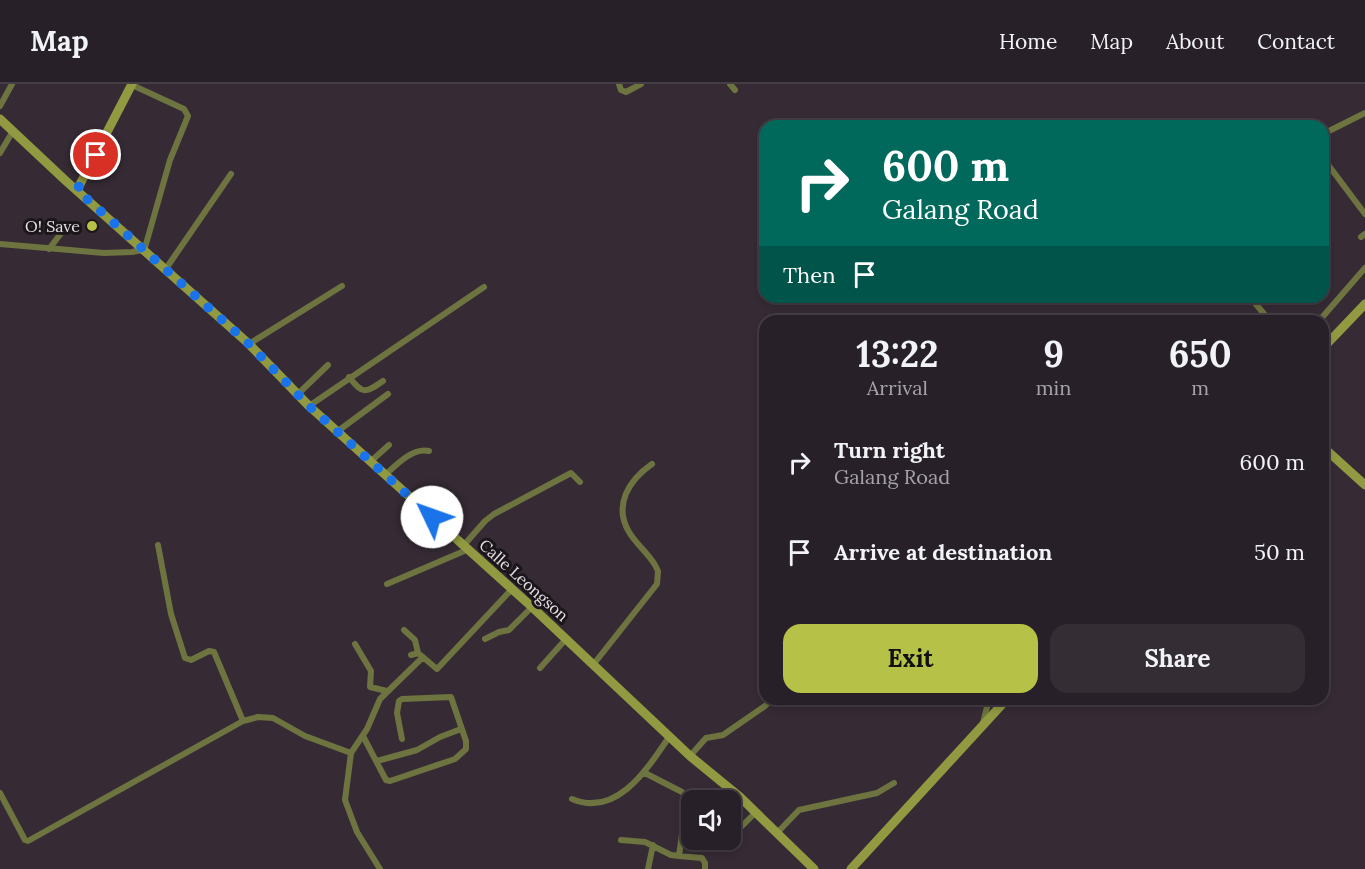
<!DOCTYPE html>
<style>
:root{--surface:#282028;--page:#342d34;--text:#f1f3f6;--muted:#a5a3a8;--line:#443e45;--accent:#b6c148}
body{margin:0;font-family:Lora,serif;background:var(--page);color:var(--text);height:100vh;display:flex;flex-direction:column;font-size:22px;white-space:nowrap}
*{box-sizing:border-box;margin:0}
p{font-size:20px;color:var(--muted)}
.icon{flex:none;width:33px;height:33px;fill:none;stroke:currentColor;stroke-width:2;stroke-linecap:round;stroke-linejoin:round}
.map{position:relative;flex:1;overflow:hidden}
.details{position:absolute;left:759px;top:231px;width:570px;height:390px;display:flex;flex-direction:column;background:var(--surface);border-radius:18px;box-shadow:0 3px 9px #0003,0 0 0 2px var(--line)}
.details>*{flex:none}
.guide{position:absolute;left:759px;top:36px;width:570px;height:183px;border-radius:18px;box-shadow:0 3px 9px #0003,0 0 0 2px var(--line);background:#00695c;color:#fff;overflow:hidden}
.controls{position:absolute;left:681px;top:706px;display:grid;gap:12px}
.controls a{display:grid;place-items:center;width:60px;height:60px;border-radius:12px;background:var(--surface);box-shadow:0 3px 9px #0003,0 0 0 2px var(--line);font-size:30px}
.pin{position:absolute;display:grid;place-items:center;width:51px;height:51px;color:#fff;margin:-26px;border:3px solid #fff;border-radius:50%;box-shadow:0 2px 6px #0007}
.me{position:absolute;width:66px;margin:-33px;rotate:312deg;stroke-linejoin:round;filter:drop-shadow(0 0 4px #0008)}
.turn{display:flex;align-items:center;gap:21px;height:126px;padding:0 24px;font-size:27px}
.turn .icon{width:78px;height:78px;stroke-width:2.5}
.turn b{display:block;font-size:42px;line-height:51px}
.then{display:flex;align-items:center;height:57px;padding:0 24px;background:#0003;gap:12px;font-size:22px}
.eta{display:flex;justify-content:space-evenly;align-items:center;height:102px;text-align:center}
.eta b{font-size:36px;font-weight:700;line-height:42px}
.cta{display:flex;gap:12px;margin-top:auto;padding:12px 24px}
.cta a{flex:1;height:69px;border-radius:18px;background:var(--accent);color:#111;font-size:24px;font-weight:700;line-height:69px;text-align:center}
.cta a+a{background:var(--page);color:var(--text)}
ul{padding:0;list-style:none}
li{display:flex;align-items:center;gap:18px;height:90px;padding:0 24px}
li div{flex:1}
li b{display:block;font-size:22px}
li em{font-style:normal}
header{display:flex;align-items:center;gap:36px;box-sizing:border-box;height:84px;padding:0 30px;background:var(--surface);border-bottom:2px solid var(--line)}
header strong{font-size:28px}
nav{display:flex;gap:33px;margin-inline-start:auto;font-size:21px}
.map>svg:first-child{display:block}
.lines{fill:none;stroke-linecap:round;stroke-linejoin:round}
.street{stroke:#6e743f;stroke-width:6}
.secondary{stroke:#929a41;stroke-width:9}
.route{stroke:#1a73e8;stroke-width:10;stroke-dasharray:0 18}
.poi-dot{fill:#b6c148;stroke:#1a161a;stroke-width:2}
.labels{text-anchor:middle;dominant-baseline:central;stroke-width:6;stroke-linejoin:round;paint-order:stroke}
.poi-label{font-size:16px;fill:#e6dfe5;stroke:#1a161a;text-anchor:end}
.street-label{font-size:16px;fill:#e6dfe5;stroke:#1a161a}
</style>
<header>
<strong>Map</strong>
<nav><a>Home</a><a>Map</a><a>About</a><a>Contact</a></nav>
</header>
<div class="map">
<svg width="1365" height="785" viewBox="0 0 1365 785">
<rect width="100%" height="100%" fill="#362b35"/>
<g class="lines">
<path class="street" d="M619,0L621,6L626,8L641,0
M730,0L735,6
M132,1L184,25L188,32L170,76L144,167
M0,22L12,0
M1323,50L1365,29
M0,69L13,47
M1323,74L1365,130
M1361,153L1365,150
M0,160L104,169L132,168L142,166
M49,165L62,148
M165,186L231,90
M1250,213L1270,237
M1319,237L1365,184
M249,260L342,202
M349,293C363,311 366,309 383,297
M298,310L328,281
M309,322L484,203
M338,347L388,310
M370,378L389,361
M385,391C396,381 413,363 429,367
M464,461L485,437L494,430L571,389L580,398
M387,500L469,465
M404,546L415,556L418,569
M485,555L499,548L509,546L532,523
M355,560L371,587L370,603L387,607
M411,571L418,569L437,585L512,505
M593,581L657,500L658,487L655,481C648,469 636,460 629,448C613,421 629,396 652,380
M540,584L566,555
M243,637L258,633L273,634L305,652L351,669
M983,639L989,615
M363,652L386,696L390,697L455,675L466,665V657L451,613L402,615L399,617L397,629L402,655
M690,672L706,654L723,651L765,622L772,615
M377,677L417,666L440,653L461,645
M0,709L25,756L28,757L243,637L214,568L209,567L191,576L185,574L171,530L158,461
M572,715C617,734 648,684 669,653
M737,747L755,729
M777,749L799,726L877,709L894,699
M621,756L645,758L671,771L679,772L687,713L682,708L645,689
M679,772L702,774L705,779V785
M380,785L357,748L345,716L351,669L367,645L380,615L423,573
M648,785L653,761"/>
<path class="secondary" d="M0,35L66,97L249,260L309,322L532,523L690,672L740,713L814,785
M77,106L132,0
M1323,264L1365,220
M1323,363L1365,401
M851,785L1007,615"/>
</g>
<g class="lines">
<path class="route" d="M96,71L77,106L249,260L309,322L432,433"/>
</g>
<circle class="poi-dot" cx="92" cy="142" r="6"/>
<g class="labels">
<g class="poi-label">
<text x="80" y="142">O! Save</text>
</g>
<g class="street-label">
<text transform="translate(524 496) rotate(42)">Calle Leongson</text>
</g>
</g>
</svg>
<div class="controls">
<a><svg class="icon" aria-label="sound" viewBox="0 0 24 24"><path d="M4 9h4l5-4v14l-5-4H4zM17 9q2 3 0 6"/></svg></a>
</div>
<div class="pin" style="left:96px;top:71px;background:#d93025"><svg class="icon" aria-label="arrive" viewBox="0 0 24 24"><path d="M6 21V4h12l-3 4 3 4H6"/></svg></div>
<svg class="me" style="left:432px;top:433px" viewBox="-20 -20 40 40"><circle r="19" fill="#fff"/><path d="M0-13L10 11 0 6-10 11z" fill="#1a73e8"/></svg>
<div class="guide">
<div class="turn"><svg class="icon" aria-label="right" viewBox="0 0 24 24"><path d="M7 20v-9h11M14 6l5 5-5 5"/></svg><div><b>600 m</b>Galang Road</div></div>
<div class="then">Then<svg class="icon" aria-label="arrive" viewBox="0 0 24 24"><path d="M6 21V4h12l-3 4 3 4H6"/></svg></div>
</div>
<section class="details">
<div class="eta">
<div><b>13:22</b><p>Arrival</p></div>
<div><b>9</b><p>min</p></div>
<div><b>650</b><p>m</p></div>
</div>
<ul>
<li><svg class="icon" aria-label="right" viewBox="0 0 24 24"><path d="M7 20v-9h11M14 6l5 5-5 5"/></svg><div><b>Turn right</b><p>Galang Road</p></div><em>600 m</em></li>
<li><svg class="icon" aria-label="arrive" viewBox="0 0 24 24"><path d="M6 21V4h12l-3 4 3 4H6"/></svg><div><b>Arrive at destination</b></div><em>50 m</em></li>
</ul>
<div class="cta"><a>Exit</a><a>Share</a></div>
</section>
</div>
